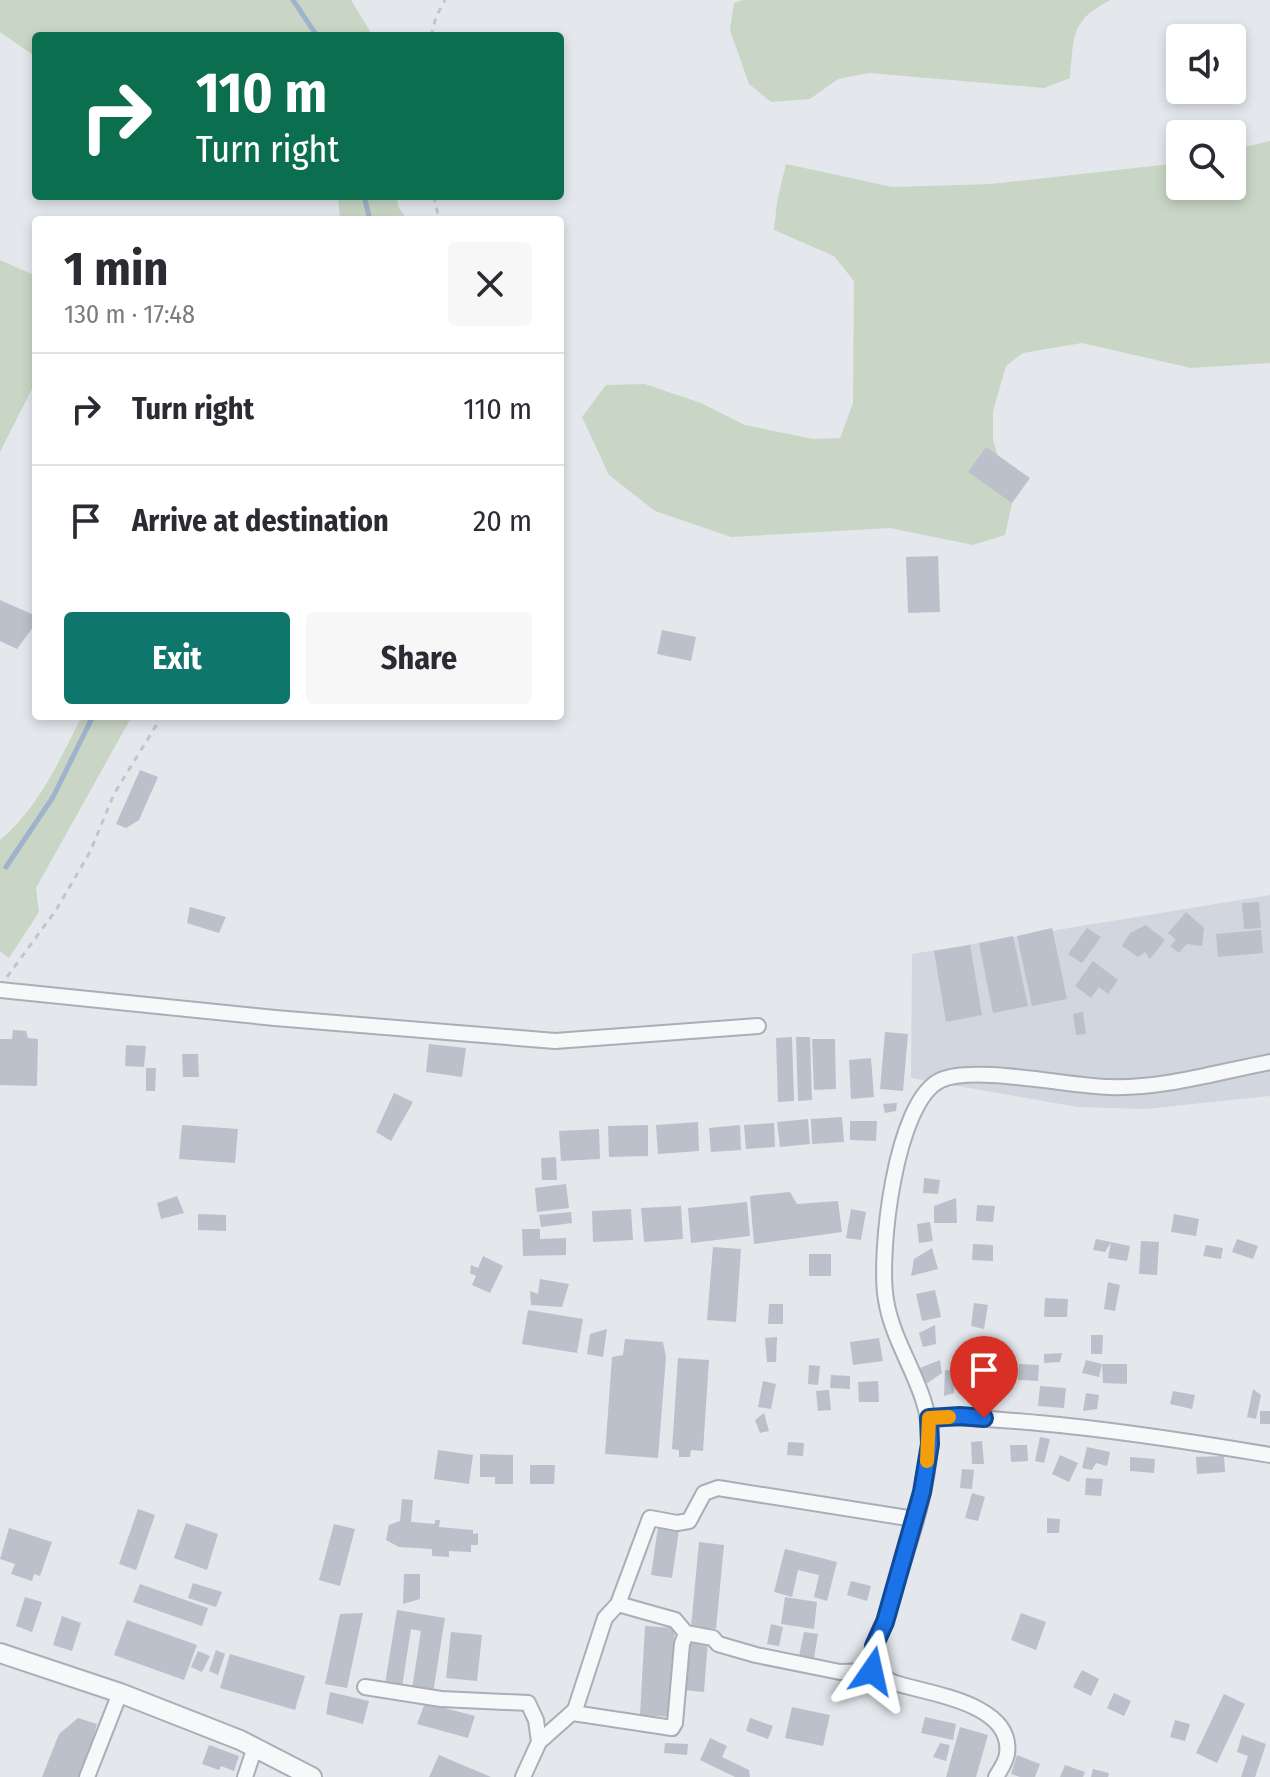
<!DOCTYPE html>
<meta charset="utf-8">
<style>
:root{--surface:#fff;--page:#f7f7f7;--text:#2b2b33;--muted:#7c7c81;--line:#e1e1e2;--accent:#0f766e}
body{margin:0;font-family:"Fira Sans Condensed",sans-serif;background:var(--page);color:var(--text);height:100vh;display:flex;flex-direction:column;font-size:30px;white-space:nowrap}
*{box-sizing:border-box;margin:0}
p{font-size:26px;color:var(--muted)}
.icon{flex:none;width:44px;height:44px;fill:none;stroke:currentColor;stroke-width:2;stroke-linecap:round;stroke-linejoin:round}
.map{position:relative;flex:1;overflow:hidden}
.side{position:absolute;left:32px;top:216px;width:532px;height:504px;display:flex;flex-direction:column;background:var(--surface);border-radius:8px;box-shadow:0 4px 12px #0003}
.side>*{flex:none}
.hud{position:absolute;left:32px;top:32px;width:532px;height:168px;border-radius:8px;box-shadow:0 4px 12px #0003;background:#0b6e4f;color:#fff;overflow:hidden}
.fabs{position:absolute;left:1166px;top:24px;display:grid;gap:16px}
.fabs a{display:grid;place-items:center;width:80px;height:80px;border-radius:8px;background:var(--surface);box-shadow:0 4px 12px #0003;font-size:40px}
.pin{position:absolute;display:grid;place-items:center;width:68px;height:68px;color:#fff;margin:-82px -34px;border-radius:50% 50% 50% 0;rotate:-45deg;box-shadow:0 0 8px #0007}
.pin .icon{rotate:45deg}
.me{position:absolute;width:88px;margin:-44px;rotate:11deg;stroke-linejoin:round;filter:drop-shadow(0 0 6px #0008)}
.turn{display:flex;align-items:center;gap:28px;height:168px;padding:0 32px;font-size:36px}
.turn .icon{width:104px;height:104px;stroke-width:2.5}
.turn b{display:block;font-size:56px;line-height:68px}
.round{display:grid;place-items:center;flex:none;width:84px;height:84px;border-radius:8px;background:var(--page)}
.summary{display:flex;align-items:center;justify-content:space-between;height:136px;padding:0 32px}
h1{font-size:48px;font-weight:700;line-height:60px}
.cta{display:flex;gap:16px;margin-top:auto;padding:16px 32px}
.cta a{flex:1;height:92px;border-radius:8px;background:var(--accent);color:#fff;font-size:32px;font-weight:700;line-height:92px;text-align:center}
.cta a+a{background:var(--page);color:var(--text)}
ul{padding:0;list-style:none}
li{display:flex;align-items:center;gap:24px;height:112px;padding:0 32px;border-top:2px solid var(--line)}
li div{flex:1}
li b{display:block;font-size:30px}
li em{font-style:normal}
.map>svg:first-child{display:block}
.built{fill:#d2d6de}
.green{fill:#c9d6c5}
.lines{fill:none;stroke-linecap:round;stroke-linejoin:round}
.stream{stroke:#9fb4cc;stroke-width:5}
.building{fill:#bbc0ca}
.minor-casing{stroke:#a9aeb7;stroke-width:18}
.tertiary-casing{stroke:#a9aeb7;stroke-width:22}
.path{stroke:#c2c5cb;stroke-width:3;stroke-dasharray:6 6;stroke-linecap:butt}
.minor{stroke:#f7f8fa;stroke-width:14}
.tertiary{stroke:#f7f8fa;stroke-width:18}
.route-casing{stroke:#114b97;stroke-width:20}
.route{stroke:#1a73e8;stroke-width:14}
.slow{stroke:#f59e0b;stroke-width:14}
</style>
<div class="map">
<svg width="1270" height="1777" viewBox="0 0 1270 1777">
<rect width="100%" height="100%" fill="#e4e7ec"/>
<path class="built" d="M1270,895V1096L1145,1109L1078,1107L911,1078L912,954Z"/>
<path class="green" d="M0,0H351L373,36H36V57L0,32Z
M743,0H1111C1070,20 1074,37 1070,78L1044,88L869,73L838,79L810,99L771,102L749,84L730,30L734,3Z
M1270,141V363L1191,368L1082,343L1023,353L1006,366L993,411V440L1012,503L1005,535L973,545L890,528L731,537L655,511L609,475L582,417L606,385L645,384L701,403L745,425L813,439L840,438L853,403L854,281L834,256L774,230L777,202L786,164L892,187L991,184L1180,163V186H1232V150Z
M338,196H397L398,206L407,220H340Z
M0,260L36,276V381L0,452Z
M82,716H132L36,888L39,912L9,958L0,951V840C38,809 60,759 82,716Z"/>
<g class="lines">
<path class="stream" d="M293,0L317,36
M364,196L370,220
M6,867L53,797L93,716"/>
</g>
<path class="building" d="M986,447L1030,478L1012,503L968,472Z
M938,556L940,612L908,613L906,557Z
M0,600L36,616V623L17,649L0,641Z
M662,630L696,637L691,661L657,654Z
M140,770L158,777L139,820L126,828L116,824Z
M1259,902L1261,928L1244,929L1242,903Z
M190,907L226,917L219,933L187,923Z
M1186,912L1204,928L1202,946L1187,944L1179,953L1170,946L1176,940L1168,933Z
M1146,925L1165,940L1150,959L1145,952L1138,957L1122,946L1130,933Z
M1052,928L1067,999L1032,1006L1017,936Z
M1087,928L1101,937L1082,963L1068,954Z
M1261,930L1263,953L1218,957L1216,934Z
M1013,936L1028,1006L993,1013L979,943Z
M970,945L982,1015L946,1022L934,951Z
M1093,961L1118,980L1108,994L1099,987L1091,998L1075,986Z
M1083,1012L1086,1034L1076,1035L1073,1014Z
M13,1030L26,1031L28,1038L38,1039L37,1086L0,1085V1039H12Z
M885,1032L908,1034L903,1091L880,1089Z
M792,1037L794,1101L778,1102L776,1038Z
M796,1037H810L812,1100L798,1101Z
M812,1039H835L836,1089L814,1090Z
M429,1044L466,1048L462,1077L426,1072Z
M126,1045L146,1046L144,1067L125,1066Z
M182,1054H198L199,1077H183Z
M871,1058L874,1097L851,1099L849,1060Z
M146,1068H156L155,1091H146Z
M394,1093L413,1102L391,1141L376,1132Z
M897,1103L896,1111L885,1113L883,1104Z
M842,1117L844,1142L812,1144L811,1119Z
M808,1119L810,1144L780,1147L777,1122Z
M850,1121H877L876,1141L850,1140Z
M698,1122L699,1151L658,1154L656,1125Z
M774,1123L775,1147L746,1149L744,1125Z
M182,1125L238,1129L235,1163L179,1159Z
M648,1125V1156L609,1157L608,1126Z
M740,1125L741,1150L711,1152L709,1128Z
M599,1129L600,1159L561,1161L559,1131Z
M556,1157L557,1180H542L541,1158Z
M924,1178L940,1180L938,1194L923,1193Z
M566,1184L569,1208L537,1212L535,1188Z
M790,1192L797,1204L838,1201L842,1232L754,1244L750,1196Z
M177,1196L184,1213L161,1219L157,1203Z
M956,1198L957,1223H934V1206Z
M747,1202L750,1236L691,1243L688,1208Z
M977,1205L995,1206L993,1222L976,1221Z
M681,1206L683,1239L644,1242L641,1208Z
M631,1209L633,1240L593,1242L592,1211Z
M851,1209L866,1212L861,1240L846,1238Z
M571,1212L572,1223L541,1227L539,1215Z
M198,1214L226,1215V1231L198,1230Z
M1174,1214L1199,1219L1196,1236L1171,1232Z
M930,1222L933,1241L919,1243L917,1224Z
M522,1229H540V1239L566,1238V1255L523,1256Z
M1096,1239L1111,1242L1105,1252L1093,1250Z
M1237,1239L1258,1246L1253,1259L1232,1252Z
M1141,1241L1159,1242L1157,1275L1139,1274Z
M1111,1242L1130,1246L1127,1261L1108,1258Z
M973,1244L993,1245V1261L972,1260Z
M1206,1245L1223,1248L1221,1259L1203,1256Z
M713,1247L741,1249L736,1322L707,1320Z
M932,1248L938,1269L911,1276L914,1259Z
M809,1254H831V1276H809Z
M483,1256L503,1266L490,1293L472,1285L476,1276L470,1273L471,1265L478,1268Z
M540,1279L569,1284L562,1307L531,1305L530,1291L538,1294Z
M1108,1282L1120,1285L1115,1311L1104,1309Z
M935,1290L941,1317L922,1321L916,1294Z
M1045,1298L1068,1299L1067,1317H1044Z
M974,1303L988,1305L984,1329L971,1326Z
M769,1304H783V1324H768Z
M528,1310L583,1319L577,1353L522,1344Z
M935,1325L936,1344L923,1347L919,1333Z
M607,1329L603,1357L587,1354L590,1334Z
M1091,1335H1103L1102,1354H1091Z
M777,1337L776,1362H767L765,1338Z
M879,1338L883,1361L853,1365L850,1342Z
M625,1339L663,1342L666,1357L658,1458L605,1454L612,1357L623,1355Z
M1062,1353L1060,1362L1044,1363V1354Z
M678,1358L709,1360L703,1451L691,1450L690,1457H679V1450L672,1449Z
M940,1360L942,1373L923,1386L920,1368Z
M1086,1360L1102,1364L1099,1377L1082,1373Z
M1019,1364L1039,1365L1038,1381L1018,1380Z
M1102,1364H1127V1384L1103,1383Z
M809,1365L820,1366L818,1385L808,1384Z
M945,1370L955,1371L954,1393L944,1396Z
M960,1374L979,1376L978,1385L960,1384Z
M831,1375L850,1376V1389L830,1388Z
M993,1375L1010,1376L1009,1390L992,1389Z
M763,1381L776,1384L771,1409L758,1407Z
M878,1381L879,1402H859L858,1382Z
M1040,1386L1066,1388L1064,1408L1038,1406Z
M1253,1389L1261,1395L1256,1419L1247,1417Z
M829,1390L831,1410L818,1411L816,1391Z
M1173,1391L1195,1395L1192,1409L1170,1404Z
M1086,1393L1099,1395L1097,1409L1083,1411Z
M1260,1411H1270V1424H1260Z
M764,1413L769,1431L760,1433L755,1420Z
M1040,1437L1050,1439L1044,1463L1035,1461Z
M982,1441L984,1464H972L971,1442Z
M788,1442L804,1443L803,1456L787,1455Z
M1010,1445H1027L1028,1461L1011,1462Z
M1087,1447L1110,1452L1107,1466L1096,1463L1092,1470L1082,1468Z
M438,1450L473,1455L469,1484L434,1479Z
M480,1454L513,1455V1484H495V1477H480Z
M1060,1455L1078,1463L1069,1482L1052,1474Z
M1224,1456L1225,1472L1197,1474L1196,1457Z
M1130,1457L1155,1459L1154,1473L1130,1471Z
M530,1465H555L554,1484H530Z
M962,1469L974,1470L972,1489L960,1488Z
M1086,1478L1103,1479L1101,1496L1085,1495Z
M972,1493L985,1497L978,1521L965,1518Z
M402,1499L413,1500L411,1522L435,1524V1520H440L439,1527L473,1530V1534L478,1533V1545H471V1552L449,1551V1557L432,1556V1549L399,1547L386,1540L389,1525L400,1521Z
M138,1509L155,1515L136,1570L119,1564Z
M1047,1518L1060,1519L1059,1533H1047Z
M186,1523L218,1534L207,1570L174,1558Z
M334,1524L355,1529L340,1586L319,1580Z
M658,1527L679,1530L672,1578L651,1575Z
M9,1528L52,1542L40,1576L34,1574L32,1581L11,1574L15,1564L0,1559Z
M699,1542L724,1545L716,1629L691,1627Z
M785,1549L837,1562L827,1601L814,1597L819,1575L798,1570L792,1597L774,1592Z
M404,1574H420V1599L403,1604Z
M851,1581L871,1586L867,1601L847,1595Z
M193,1583L222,1592L216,1607L188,1598Z
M140,1584L208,1608L202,1626L133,1602Z
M25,1597L42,1602L32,1632L16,1626Z
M785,1597L817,1602L814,1629L781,1624Z
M397,1610L445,1618L433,1693L412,1689L421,1631L411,1629L402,1687L385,1684Z
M363,1613L347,1688L325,1684L340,1614Z
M1021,1613L1046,1622L1036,1650L1011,1640Z
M62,1616L81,1623L72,1651L53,1645Z
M127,1620L197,1645L184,1680L114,1655Z
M771,1624L783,1627L779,1646L767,1644Z
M645,1626L675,1628L670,1717L640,1715Z
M451,1632L482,1635L477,1681L446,1678Z
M804,1632L818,1634L814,1658L799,1656Z
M687,1638L708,1640L704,1692L682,1690Z
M216,1650L225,1654L218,1675L209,1671Z
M198,1651L210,1656L202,1672L191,1667Z
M230,1654L305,1676L295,1710L220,1688Z
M1082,1670L1099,1679L1091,1696L1073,1687Z
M330,1692L369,1701L363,1724L326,1714Z
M1114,1693L1131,1701L1124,1716L1107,1708Z
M1224,1694L1245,1704L1217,1763L1196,1753Z
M425,1703L475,1716L468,1738L417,1724Z
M792,1707L830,1715L823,1746L785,1738Z
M925,1717L956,1724L953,1740L921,1733Z
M78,1718L97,1724L82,1777H42L59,1734Z
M750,1718L773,1726L768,1739L746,1731Z
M1175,1720L1190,1724L1185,1741L1170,1737Z
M960,1727L988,1735L976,1777H946Z
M1242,1735L1266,1744L1255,1777H1241L1248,1756L1237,1752Z
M710,1738L727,1746L722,1757L749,1770L750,1777H735L700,1760Z
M665,1743L688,1744L687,1755L664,1753Z
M940,1743L950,1745L946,1761L933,1757Z
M209,1745L239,1756L234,1771L221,1766L219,1770L202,1764Z
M439,1755L491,1777H429Z
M1017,1755L1040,1764L1035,1777H1020L1011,1774Z
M1065,1765L1085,1772L1083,1777H1060Z
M1093,1769L1109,1773L1108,1777H1091Z"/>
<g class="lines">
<defs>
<path id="minor" d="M0,990L275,1018L555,1041L758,1026
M929,1418C966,1416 1002,1420 1039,1423C1117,1430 1193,1442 1270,1455
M618,1604L675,1620L686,1633L713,1638L718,1644L756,1655L840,1672L872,1671
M365,1687L441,1699L528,1703L536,1720L539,1742
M573,1713L672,1728L675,1723L682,1644L686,1633
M87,1777L120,1693
M245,1777L255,1747
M523,1777L539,1742L575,1710L605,1618L618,1604L650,1518L677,1523L689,1521L704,1493L718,1488L914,1519
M996,1777C1000,1770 1006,1762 1007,1754C1014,1703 929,1694 895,1683C887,1680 879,1675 872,1671C873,1663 872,1654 874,1647C876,1635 884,1625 887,1613C903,1559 927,1501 930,1444C932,1391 894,1350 886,1300C878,1255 895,1100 941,1080C973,1065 1069,1086 1109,1087C1162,1089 1218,1072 1270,1062"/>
<path id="tertiary" d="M0,1653L120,1693L240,1740L312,1777"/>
</defs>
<use href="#minor" class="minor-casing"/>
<use href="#tertiary" class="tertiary-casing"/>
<path class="path" d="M431,36L436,17L445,0
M434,196L439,220
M7,977L56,910L90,852L114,794L162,716"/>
<use href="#minor" class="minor"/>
<use href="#tertiary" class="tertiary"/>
</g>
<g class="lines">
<defs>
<path id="route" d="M872,1671L874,1646L885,1622L922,1492L930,1444L929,1418L960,1416L984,1418"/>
</defs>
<use href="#route" class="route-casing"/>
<use href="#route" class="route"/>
<path class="slow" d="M927,1461L929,1418L949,1417"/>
</g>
</svg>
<div class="fabs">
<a><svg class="icon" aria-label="sound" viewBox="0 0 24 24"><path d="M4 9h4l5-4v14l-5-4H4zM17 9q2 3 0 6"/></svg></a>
<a><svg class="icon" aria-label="search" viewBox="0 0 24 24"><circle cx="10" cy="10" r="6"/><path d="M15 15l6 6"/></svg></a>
</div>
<div class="pin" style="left:984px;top:1418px;background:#d93025"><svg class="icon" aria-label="arrive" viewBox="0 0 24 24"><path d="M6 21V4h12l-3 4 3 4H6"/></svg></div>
<svg class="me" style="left:872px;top:1671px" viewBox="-20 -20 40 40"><path d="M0-17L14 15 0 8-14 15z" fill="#1a73e8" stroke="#fff" stroke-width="4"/></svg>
<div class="hud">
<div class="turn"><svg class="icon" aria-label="right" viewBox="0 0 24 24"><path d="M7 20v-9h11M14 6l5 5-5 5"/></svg><div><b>110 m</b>Turn right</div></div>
</div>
<section class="side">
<div class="summary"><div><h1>1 min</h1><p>130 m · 17:48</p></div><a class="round"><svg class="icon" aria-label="close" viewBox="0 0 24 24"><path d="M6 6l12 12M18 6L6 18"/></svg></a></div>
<ul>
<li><svg class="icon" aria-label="right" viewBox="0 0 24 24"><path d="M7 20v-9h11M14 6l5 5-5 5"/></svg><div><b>Turn right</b></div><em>110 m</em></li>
<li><svg class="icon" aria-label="arrive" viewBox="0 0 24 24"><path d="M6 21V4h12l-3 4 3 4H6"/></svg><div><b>Arrive at destination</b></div><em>20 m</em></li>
</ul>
<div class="cta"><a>Exit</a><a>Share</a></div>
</section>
</div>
